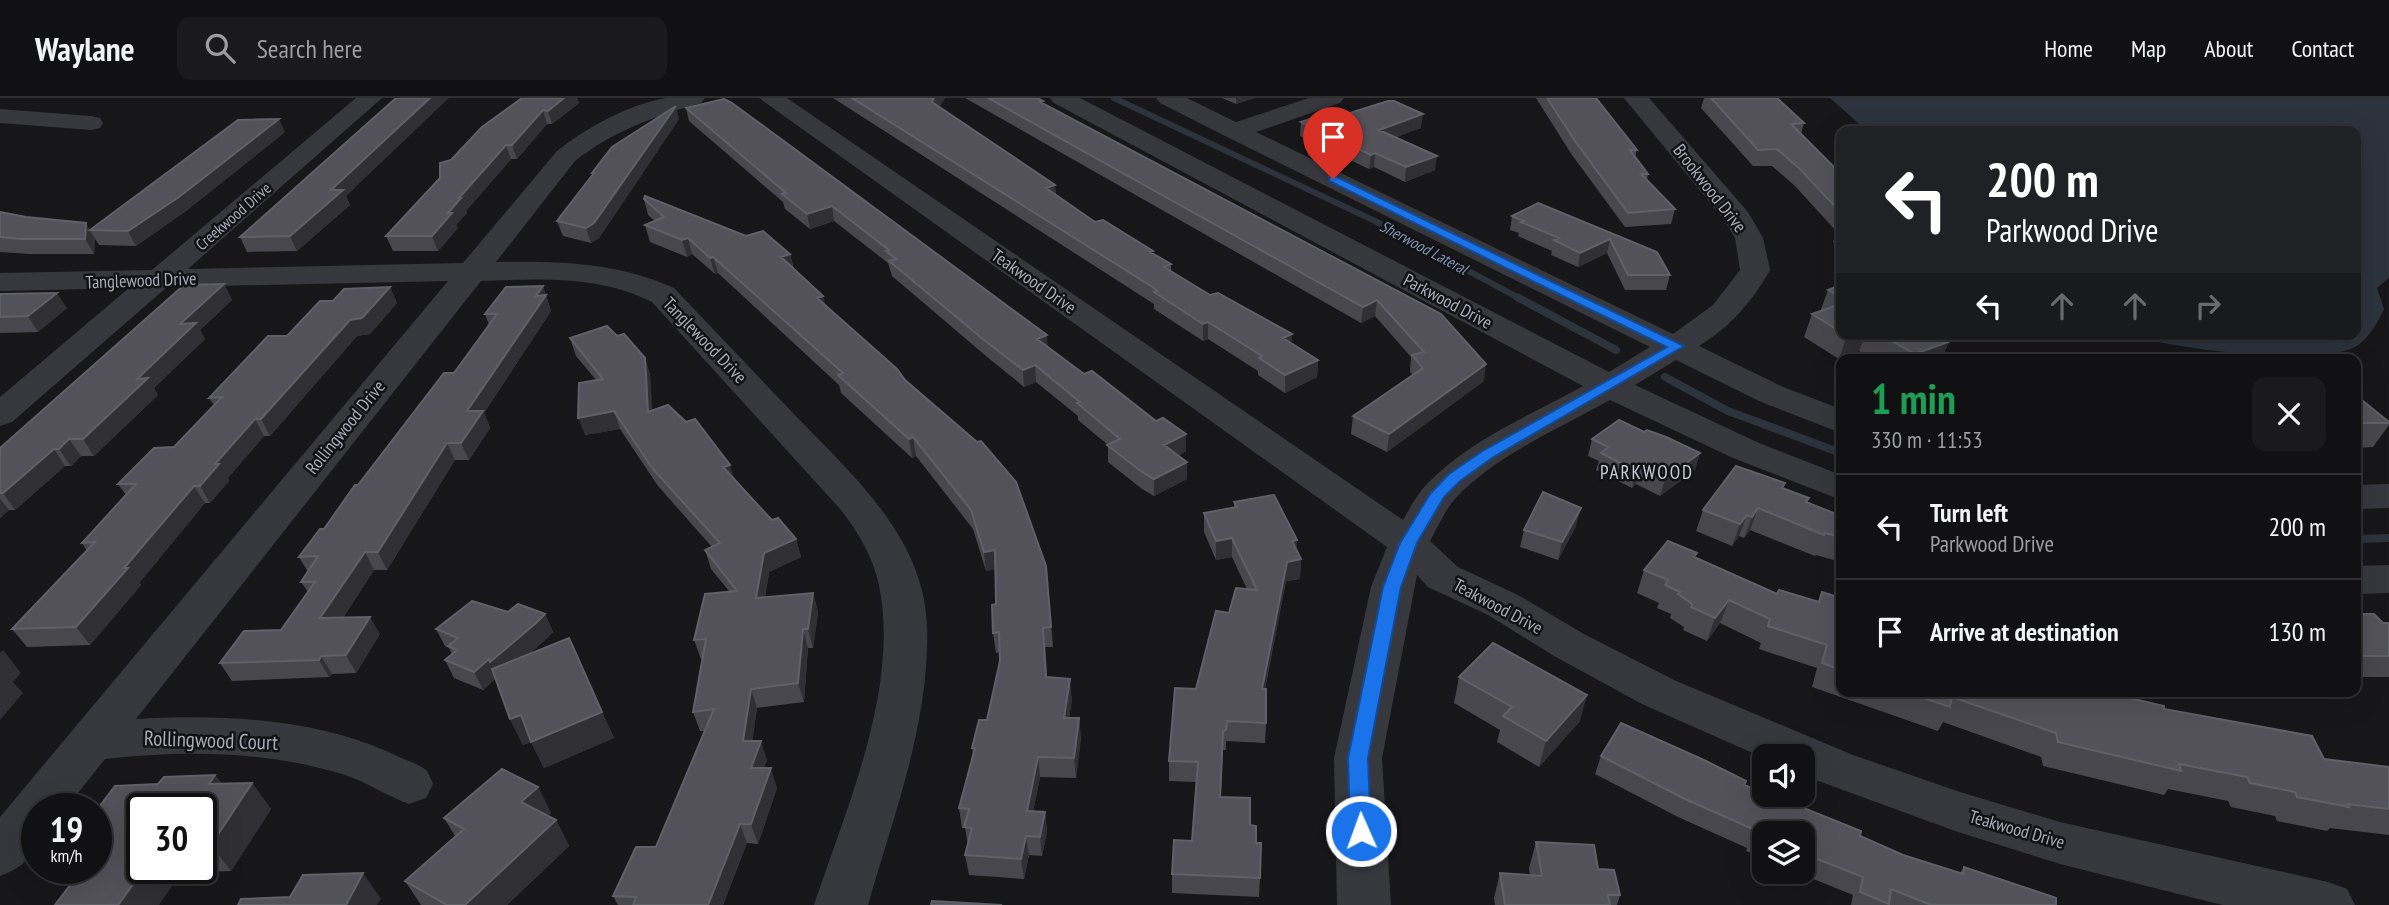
<!DOCTYPE html>
<meta charset="utf-8">
<style>
:root{--surface:#111013;--page:#1a191c;--text:#f1f3f6;--muted:#9c9da0;--line:#303033}
body{margin:0;font-family:"PT Sans Narrow",sans-serif;background:var(--page);color:var(--text);height:100vh;display:flex;flex-direction:column;font-size:26px;white-space:nowrap}
*{box-sizing:border-box;margin:0}
p{font-size:23px;color:var(--muted)}
.icon{flex:none;width:38px;height:38px;fill:none;stroke:currentColor;stroke-width:2;stroke-linecap:round;stroke-linejoin:round}
.map{position:relative;flex:1;overflow:hidden}
.panel{position:absolute;left:1836px;top:256px;width:525px;height:343px;display:flex;flex-direction:column;background:var(--surface);border-radius:14px;box-shadow:0 7px 28px #0002,0 0 0 2px var(--line)}
.panel>*{flex:none}
.guide{position:absolute;left:1836px;top:28px;width:525px;height:214px;border-radius:14px;box-shadow:0 7px 28px #0002,0 0 0 2px var(--line);background:#202124;color:#fff;overflow:hidden}
.controls{position:absolute;left:1752px;top:646px;display:grid;gap:14px}
.controls a{display:grid;place-items:center;width:63px;height:63px;border-radius:14px;background:var(--surface);box-shadow:0 7px 28px #0002,0 0 0 2px var(--line);font-size:35px}
.speed{position:absolute;left:21px;top:695px;display:flex;gap:14px;font-size:35px;font-weight:700;text-align:center}
.speed>*{display:grid;place-content:center;width:91px;height:91px;border-radius:50%;background:var(--surface);box-shadow:0 7px 28px #0002,0 0 0 2px var(--line);line-height:1}
.speed small{font-size:18px;font-weight:400}
.speed .limit{border:4px solid #111;border-radius:10px;background:#fff;color:#111}
.pin{position:absolute;display:grid;place-items:center;width:60px;height:60px;color:#fff;margin:-72px -30px;border-radius:50% 50% 50% 0;rotate:-45deg;box-shadow:0 0 7px #0007}
.pin .icon{rotate:45deg}
.me{position:absolute;width:77px;margin:-38px;rotate:358deg;stroke-linejoin:round;filter:drop-shadow(0 0 5px #0008)}
.turn{display:flex;align-items:center;gap:24px;height:147px;padding:0 35px;font-size:32px}
.turn .icon{width:91px;height:91px;stroke-width:2.5}
.turn b{display:block;font-size:49px;line-height:60px}
.lanes{display:flex;align-items:center;height:66px;padding:0 35px;background:#0003;justify-content:center;gap:35px;direction:ltr}
.lanes .off{opacity:.35}
.round{display:grid;place-items:center;flex:none;width:74px;height:74px;border-radius:14px;background:var(--page)}
.overview{display:flex;align-items:center;justify-content:space-between;height:119px;padding:0 35px}
h1{font-size:42px;font-weight:700;line-height:52px;color:#1e9e55}
ul{padding:0;list-style:none}
li{display:flex;align-items:center;gap:21px;height:105px;padding:0 35px;border-top:2px solid var(--line)}
li div{flex:1}
li b{display:block;font-size:26px}
li em{font-style:normal}
header{display:flex;align-items:center;gap:42px;box-sizing:border-box;height:98px;padding:0 35px;background:var(--surface);border-bottom:2px solid var(--line)}
header strong{font-size:33px}
nav{display:flex;gap:38px;margin-inline-start:auto;font-size:24px}
.search{width:490px;height:63px;background:var(--page);display:flex;align-items:center;gap:18px;box-sizing:border-box;padding:0 24px;border-radius:14px;color:var(--muted);font-size:26px}
.map>svg:first-child{display:block}
.water{fill:#2c333d}
.lines{fill:none;stroke-linecap:round;stroke-linejoin:round}
.stream-far1{stroke:#2c333d;stroke-width:6}
.stream{stroke:#2c333d;stroke-width:8}
.minor{fill:#37383e;fill-rule:evenodd}
.wall{fill:#48474e;fill-rule:evenodd}
.shaded-wall{fill:#302f34}
.building{fill:#53525a;stroke:#606068;stroke-width:2}
.route{fill:#1a73e8;stroke:#114b97;stroke-width:2}
.labels{text-anchor:middle;dominant-baseline:central;stroke-width:5;stroke-linejoin:round;paint-order:stroke}
.far-street-label{font-size:16px;fill:#a8abb9;stroke:#121114}
.far-water-label{font-size:16px;font-style:italic;fill:#7e94b5;stroke:#121114}
.street-label{font-size:18px;fill:#a8abb9;stroke:#121114}
.neighbourhood-label{font-size:19px;letter-spacing:2px;fill:#c9cbd5;stroke:#121114}
.near-street-label{font-size:21px;fill:#a8abb9;stroke:#121114}
</style>
<header>
<strong>Waylane</strong>
<div class="search"><svg class="icon" aria-label="search" viewBox="0 0 24 24"><circle cx="10" cy="10" r="6"/><path d="M15 15l6 6"/></svg>Search here</div>
<nav><a>Home</a><a>Map</a><a>About</a><a>Contact</a></nav>
</header>
<div class="map">
<svg width="2389" height="807" viewBox="0 0 2389 807">
<rect width="100%" height="100%" fill="#171619"/>
<path class="water" d="M1830,0H2389V180L2377,190L2384,211C2378,224 2368,242 2355,249C2313,270 2171,250 2125,236H2356V33H1867Z"/>
<g class="lines">
<path class="stream-far1" d="M1114,0L1375,123L1521,201"/>
<path class="stream" d="M1517,199L1616,252
M1665,279L1728,313L1841,355
M2356,441L2389,440"/>
<path class="minor" d="M356,0H382L188,171L463,165L557,53C588,29 627,7 666,0C678,0 692,0 705,0L701,5C655,18 613,33 575,63L496,164C557,163 617,164 674,190C713,231 752,272 791,313C849,374 924,437 927,528C930,624 894,716 868,807H814C846,710 900,591 879,487C873,459 858,434 841,412L652,204C598,177 540,181 481,183L136,621C222,616 317,620 397,658C405,662 419,666 426,672C429,675 431,682 433,686L426,700L409,706C387,698 367,684 345,677C268,653 185,652 105,661L66,710H37C37,746 38,764 0,778V719L448,183L167,189L12,324L0,328V299L129,190L0,193V175L152,172Z
M759,0H787L1403,422C1410,410 1417,396 1427,386C1469,342 1531,317 1583,288L1054,5L1050,0H1080L1609,274L1650,249L1225,38L1160,5L1156,0H1187L1236,24L1309,0H1344L1340,5L1256,34L1673,236L1713,207L1740,172L1735,140L1725,123L1624,0H1649L1748,114L1763,140L1770,172C1752,204 1730,229 1699,248L1783,289L1841,311V335L1759,303L1676,262L1635,287L1759,345L1841,377V402L1733,360L1610,302C1560,330 1494,358 1455,401C1445,412 1438,429 1430,443L1458,469L1518,497L1584,536L1674,582L1853,657L1960,694L2060,724L2328,784L2347,791L2355,807H2223L2198,801L2060,766L1958,734L1802,677V658H1764V660L1642,606L1554,558L1488,517L1428,489L1417,477L1382,660L1391,807H1337L1334,660L1371,489L1387,449Z
M0,11L91,18L100,20L103,25L100,30L91,32L0,25Z
M2389,386V410L2356,411V387Z
M2389,467V495L2356,496V468Z"/>
</g>
<path class="wall" d="M522,0H577L579,5L552,26H547L517,61H511L466,113L467,115L456,127L458,130L438,153H393L386,138L440,80L451,62Z
M833,0H945L939,9L1055,87L1056,97L1095,124L1171,166V173L1210,197L1292,236L1291,245L1318,262L1317,279L1285,295L1258,277V273L1208,241L1203,243L1154,211V206Z
M965,0H1037L1043,3V6L1441,216L1484,283L1387,354L1351,336L1353,318L1413,277L1410,274L1411,259L1375,218L1361,225Z
M1222,0H1254L1236,6Z
M1536,0H1596L1637,52L1635,59L1648,76L1647,82L1675,111L1671,126L1625,129L1572,57Z
M1704,0H1777L1804,25L1801,36L1841,76V152L1833,144L1837,134L1795,88L1772,68H1753L1701,10Z
M686,10L1048,249L1186,353L1178,358L1187,364V381L1154,398L1142,391L1108,364V347L1078,322V318L1036,284L1024,289L986,258L892,178L888,165L834,123L810,131L785,111L783,104L689,23Z
M1350,15L1421,30L1395,39L1435,72L1405,84L1374,69L1369,71L1300,38L1301,24Z
M679,21L599,140L591,145L563,138L557,123L592,77V75Z
M285,34L186,113L136,148L99,147L95,141L94,156H30L0,154V114L91,132Z
M388,57L346,98L350,107L297,153L247,154L240,139Z
M644,101L790,156L794,171L823,198L825,207L1046,468L1053,549H1045L1047,579L1072,601L1069,620H1079L1081,640L1076,680L1040,679L1033,714H1045L1047,734L1042,758L1029,757L1024,781L969,777L965,757L968,747L965,730H962L959,710L973,656L972,650L987,622L1000,563V554L996,555L993,535L996,506L995,471L986,473L973,431L916,358L912,360L841,295L839,287L718,175L715,176L692,156L687,159L650,144L645,127L655,123L648,117Z
M1512,118L1657,154L1670,177L1666,192H1625L1607,155L1578,169L1551,157L1552,153L1518,138L1519,135L1510,132Z
M224,186L232,202L200,232L205,241L154,290L158,297L94,358H81L71,368H65L15,412H9L0,420V350Z
M1841,187V236H1953L1941,261H1872L1859,253L1839,261L1804,239L1812,216L1820,214L1828,192Z
M543,188L551,213L484,315L490,330L469,362H455L387,472H374L343,520L380,536L356,575L332,576L329,579L232,583L220,565L281,532L308,494L301,484L308,474L299,459L324,431L358,387L454,275L489,227L485,216Z
M390,189L397,205L370,236L357,238L270,338H264L228,380L229,383L210,405H205L139,485L141,487L90,547L27,549L12,531L87,453L82,445L126,397L118,386L174,349L214,307L209,300L333,203Z
M0,196L67,210L38,234L0,235Z
M617,238L645,260L650,277L652,313L734,381L768,418L796,441L801,459L769,474L765,500L813,495L818,514L813,550H808L804,604L757,610L752,643L767,662L764,670L777,690L758,746L747,745L723,807H618L613,798L656,749L705,633H700L693,614L702,561H701L694,542L729,493L711,471L705,452L712,449L658,388L620,331L585,337L596,282L576,258L570,240Z
M2356,299L2389,324V327L2373,349L2356,350Z
M1592,341L1695,372L1660,398L1636,386L1632,390L1596,372L1599,363L1588,358Z
M1783,391L1807,405L1841,418V464L1816,457L1815,458L1750,432L1744,440L1739,438L1732,448L1696,433L1703,412Z
M1234,404L1297,453L1301,461L1300,481L1286,483L1265,591L1266,625L1265,645L1226,643V652H1223L1221,699L1250,727L1256,745L1260,780L1259,799L1172,795V776L1192,743L1196,684L1169,683V663L1196,591L1229,515L1247,491L1232,459L1216,462L1204,434V415L1234,410Z
M1576,428L1558,462L1520,449L1524,432Z
M1695,460L1777,496L1818,504L1822,494L1841,500V593H2100L2164,611L2324,661L2389,669V737L2330,730L2327,733L2277,723L2275,718L2231,709L2228,703L2168,691L2164,697L2043,668L2041,659L1943,624L1938,633L1812,589L1817,570L1759,551L1761,545L1720,525L1707,543L1683,532L1684,529L1670,520L1671,516L1657,510L1659,505L1637,495L1644,472Z
M508,514L545,516L553,534L544,543L529,556L602,614L614,640L544,670L531,644L523,647L510,621L495,581L483,592L454,580L445,562L452,556L449,550L445,548L436,531Z
M2356,516L2383,525H2389V579H2356Z
M1459,579L1580,623L1539,669L1497,644L1500,632L1454,605Z
M1601,658L1745,687L1903,757L1960,775L1964,769L2056,807H1851L1853,797L1796,774H1802V735H1764V760L1746,753L1747,750L1678,719L1595,676Z
M215,677L222,686L252,685L271,711L231,773L181,775H79L75,770H96L158,686ZM142,710H201V770H142Z
M538,689L551,715L548,718L556,722L569,748L507,807H421L405,783L455,738L444,720Z
M1536,744L1598,771L1620,797L1617,807H1495L1494,800L1500,775L1530,777L1529,770Z"/>
<path class="shaded-wall" d="M430,0H449L346,98L350,107L297,153L290,138L331,92Z
M564,0H577L579,5L552,26L548,13Z
M934,0H945L934,18L932,4Z
M1236,0H1254L1236,6Z
M676,8L679,21L599,140L591,145L586,130Z
M543,12L547,26L517,61L512,47Z
M1423,16L1421,30L1378,46L1379,32Z
M279,21L285,34L186,113L136,148L128,133Z
M506,47L511,61L466,113L467,115L456,127L458,130L438,153L432,138L459,100Z
M1375,55L1374,69L1369,71L1371,57Z
M1437,58L1435,72L1405,84L1406,69Z
M1055,87L1056,102L1046,90Z
M832,108L834,123L810,131L807,116Z
M86,125L95,141L94,156L85,141Z
M688,140L692,156L687,159L682,142Z
M1610,141L1607,155L1578,169L1580,155Z
M790,156L794,173L781,159Z
M713,159L718,175L715,176L710,160Z
M224,186L232,202L200,232L205,241L154,290L158,297L94,358L83,341L137,281L180,226Z
M543,188L551,213L484,315L490,330L469,362L461,345L467,313L536,198Z
M390,189L397,205L370,236L357,238L270,338L261,321L350,222Z
M57,195L67,210L38,234L28,218Z
M823,198L827,215L817,200Z
M1377,202L1375,218L1361,225L1363,209Z
M1208,224V241L1203,243V226Z
M1292,236L1291,253L1283,240Z
M1851,236H1866L1859,253L1839,261L1847,238Z
M1927,236H1953L1941,261H1913Z
M1047,237L1048,253L1037,241Z
M645,260L650,277L654,332L648,314Z
M1318,262L1317,279L1285,295V277Z
M1486,266L1484,283L1387,354L1389,336Z
M1035,267L1036,284L1024,289L1023,272Z
M614,313L620,331L585,337L578,320Z
M255,321L264,338L228,380L229,383L210,405L200,388L215,366Z
M1186,336V353L1165,364L1164,347Z
M913,339L916,358L912,360L909,341Z
M69,341L81,358L71,368L59,351Z
M447,345L455,362L387,472L378,454Z
M54,351L65,368L15,412L3,395Z
M1700,355L1695,372L1660,398L1665,381Z
M1187,364V381L1154,398V381Z
M730,367L735,385L723,369Z
M1641,369L1636,386L1632,390L1636,373Z
M194,388L205,405L139,485L141,487L90,547L76,529L124,470Z
M0,401L9,412L0,420Z
M1581,410L1576,428L1558,462L1562,444Z
M1758,410L1750,432L1744,440L1752,419Z
M1747,417L1739,438L1732,448L1740,426Z
M1232,440V459L1216,462V443Z
M796,441L801,459L769,474L762,519L756,500L764,455Z
M1297,442L1296,462L1292,443Z
M995,452L997,471L986,473L984,454Z
M365,454L374,472L331,538L320,520Z
M1301,461L1300,481L1286,483L1261,610L1262,591L1287,464Z
M813,495L818,514L813,550L808,531Z
M1729,502L1720,525L1707,543L1715,520Z
M545,516L553,534L544,543L499,582L497,579L483,592L474,574Z
M370,519L380,536L356,575L346,557Z
M1043,530L1045,549L1048,598L1046,579Z
M803,531L808,550L804,604L798,585Z
M3,552L21,575L13,584L23,595L0,622V555Z
M321,558L332,576L329,579L319,562Z
M1070,581L1072,601L1066,640L1064,620Z
M751,591L757,610L750,662L743,643Z
M1587,597L1580,623L1539,669L1546,643Z
M602,614L614,640L544,670L531,644Z
M521,617L534,643L523,647L510,621Z
M1079,620L1081,640L1076,680L1074,660Z
M761,643L767,662L757,689L751,670Z
M1038,659L1040,679L1029,733L1027,713Z
M771,670L777,690L758,746L751,726Z
M215,677L234,703L209,686Z
M252,685L271,711L231,773L211,747Z
M538,689L551,715L534,730L521,704Z
M1045,714L1047,734L1042,758L1040,739Z
M556,722L569,748L507,807H465Z
M740,726L747,745L723,807H708Z
M1026,738L1029,757L1024,781L1021,761Z
M145,770H177L181,775L159,807H118Z
M363,775L381,801L377,807H346Z"/>
<path class="building" d="M396,0H430L331,92H343L290,138L240,139Z
M522,0H564L548,13L543,12L512,47H506L459,100H461L448,115H452L432,138H386L440,80V65L451,62L482,29Z
M852,0H934L932,4L1055,87L1046,90L1095,124L1103,122L1153,153L1150,154L1171,166L1164,169L1210,197L1218,195L1292,236L1283,240L1318,262L1285,277L1259,260L1262,258L1208,224L1203,226L1154,194L1157,193L1154,190Z
M988,0H1037L1043,3L1040,4L1441,216L1486,266L1389,336L1353,318L1423,270L1412,257L1424,254L1377,202L1363,209Z
M1547,0H1596L1637,52H1630L1648,76H1641L1675,111L1628,115L1575,43Z
M1711,0H1777L1804,25L1791,26L1841,76V115L1800,71L1777,51L1758,52Z
M724,1L732,5L1047,237L1037,241L1084,276L1092,273L1156,323L1163,320L1186,336L1164,347L1187,364L1154,381L1142,374L1107,347L1120,341L1077,305L1080,304L1035,267L1023,272L984,242L889,163L896,161L886,153L889,152L832,108L807,116L782,96L786,95L686,10Z
M1388,3H1394L1423,16L1379,32L1437,58L1406,69L1375,55L1371,57L1301,24L1340,11L1350,15Z
M676,8L594,125L586,130L557,123L594,75H592L612,49Z
M279,21L179,99L128,133L90,132L238,22Z
M645,98L746,138L763,133L790,156L781,159L823,198L817,200L897,271L905,282L977,344L981,343L1016,384L1046,468L1051,529L1043,530L1046,579L1070,581L1064,620H1079L1074,660L1038,659L1027,713L1045,714L1040,739L1026,738L1021,761L965,757L972,730L964,729L969,711L959,710L975,650H972L979,622H987L1000,563L999,534L993,535L992,507L996,506L995,452L984,454L971,412L913,339L909,341L838,277L843,275L713,159L710,160L688,140L682,142L645,127L664,119L644,101Z
M1538,105L1657,154L1670,177H1628L1610,141L1580,155L1554,142L1559,140L1521,124L1524,123L1512,118Z
M0,114L26,119L86,125L85,141H21L0,139Z
M224,186L180,226L196,225L137,281L148,280L83,341H69L59,351H54L3,395H0V350L184,187Z
M1841,187V199L1828,192Z
M543,188L536,198L546,197L467,313H483L461,345H447L378,454H365L320,520L370,519L346,557L321,558L319,562L220,565L244,533L281,532L315,484H301L318,458L299,459L320,431H324L355,387H358L444,275H454L497,216H485L506,189Z
M390,189L362,220L350,222L261,321H255L215,366H219L200,388H194L124,470H128L76,529L12,531L95,444L82,445L136,386H118L154,350L174,349L222,299L209,300L268,238H287L320,203H333L344,191Z
M57,195L28,218L0,219V196Z
M1841,206V234L1812,216Z
M607,228L617,238L624,236L645,260L648,314L668,307L686,324L695,321L730,367L723,369L768,418L772,422L778,420L796,441L764,455L756,500L813,495L808,531H803L798,585L751,591L743,643H761L751,670H771L751,726H740L708,807H633L636,799L613,798L636,749H656L714,611L693,614L706,541L694,542L705,496L737,493L705,452L720,445L652,370L614,313L578,320L579,285L603,281L570,240Z
M1879,236H1934L1948,244L1915,256Z
M2356,299H2358L2389,324V325H2356Z
M1619,322L1644,334L1647,332L1666,339L1700,355L1665,381L1641,369L1636,373L1601,355L1608,349L1592,341Z
M1736,368L1785,385L1782,390L1809,400L1806,404L1841,418V439L1825,435L1824,437L1758,410L1752,419L1747,417L1740,426L1703,412Z
M1543,394L1581,410L1562,444L1524,432Z
M1274,397L1297,442L1292,443L1301,461L1287,464L1262,591H1266V625L1227,623L1226,632L1223,633L1220,699L1250,700V727L1256,728V745H1261L1260,780L1172,776L1174,742L1192,743L1198,664L1169,663L1175,590L1196,591L1216,513L1229,515L1236,490L1257,492L1232,440L1216,443L1204,415L1237,409L1234,404Z
M1668,443L1697,455L1694,459L1777,496L1779,492L1819,504L1822,494L1841,500V572L1822,565L1827,547L1768,528L1770,521L1729,502L1715,520L1691,509L1692,506L1678,496L1680,494L1665,487L1668,482L1644,472Z
M472,503L508,514L518,506L545,516L536,525L490,564L489,561L474,574L445,562L457,552L448,548L458,540L436,531Z
M2356,516H2374L2383,525H2389V558H2356Z
M569,540L602,614L531,644L521,617L510,621L492,571Z
M1493,545L1587,597L1546,643L1503,618L1512,609L1459,579Z
M1903,593H2100L2164,608V611L2312,638L2324,661L2389,669V711L2347,706L2349,709L2297,699L2295,694L2250,685L2247,679L2179,666L2181,673L2058,644L2056,635L1952,599L1950,609Z
M1621,625L1706,663L1746,683L1744,687L1764,694V696H1769L1861,733L1860,738L1903,757L1963,776L1964,769L2056,800V807H1931L1891,791L1889,806L1860,794L1863,779L1802,755V735H1764V739L1754,735L1755,732L1685,701L1601,658Z
M502,671L538,689L521,704L556,722L465,807H447L405,783L464,731L444,720Z
M215,677L209,686L252,685L211,747L201,748V710H142V770H145L118,807H55L83,770H96V713L115,688L158,686L164,679Z
M1536,744L1594,747L1598,771L1614,772L1620,797H1608L1610,807H1505L1500,775L1542,778Z
M363,775L346,807H238L241,801L290,799L303,777Z
M932,803L1002,807H931Z"/>
<path class="route" d="M1329,79H1337L1684,248L1492,360L1460,383L1444,399L1417,445L1401,489L1368,660L1371,733L1368,740L1361,742L1353,740L1350,733L1348,660L1383,489L1400,445L1430,396L1449,376L1481,354L1667,249L1329,83Z"/>
<g class="labels">
<g class="far-street-label">
<text transform="translate(233 118) rotate(-41)">Creekwood Drive</text>
</g>
<g class="far-water-label">
<text transform="translate(1424 149) rotate(28)">Sherwood Lateral</text>
</g>
<g class="street-label">
<text transform="translate(1710 90) rotate(52)">Brookwood Drive</text>
<text transform="translate(141 182) rotate(-2)">Tanglewood Drive</text>
<text transform="translate(1034 183) rotate(35)">Teakwood Drive</text>
<text transform="translate(1448 203) rotate(28)">Parkwood Drive</text>
<text transform="translate(705 242) rotate(46)">Tanglewood Drive</text>
<text transform="translate(345 329) rotate(-51)">Rollingwood Drive</text>
<text transform="translate(1498 508) rotate(28)">Teakwood Drive</text>
<text transform="translate(2017 731) rotate(16)">Teakwood Drive</text>
</g>
<g class="neighbourhood-label">
<text x="1647" y="374">PARKWOOD</text>
</g>
<g class="near-street-label">
<text transform="translate(211 642) rotate(2)">Rollingwood Court</text>
</g>
</g>
</svg>
<div class="controls">
<a><svg class="icon" aria-label="sound" viewBox="0 0 24 24"><path d="M4 9h4l5-4v14l-5-4H4zM17 9q2 3 0 6"/></svg></a>
<a><svg class="icon" aria-label="layers" viewBox="0 0 24 24"><path d="M12 4l9 5-9 5-9-5zM3 14l9 5 9-5"/></svg></a>
</div>
<div class="speed"><div>19<small>km/h</small></div><div class="limit">30</div></div>
<div class="pin" style="left:1333px;top:81px;background:#d93025"><svg class="icon" aria-label="arrive" viewBox="0 0 24 24"><path d="M6 21V4h12l-3 4 3 4H6"/></svg></div>
<svg class="me" style="left:1361px;top:733px" viewBox="-20 -20 40 40"><circle r="17" fill="#1a73e8" stroke="#fff" stroke-width="3"/><path d="M0-11L8 9 0 5-8 9z" fill="#fff"/></svg>
<div class="guide">
<div class="turn"><svg class="icon" aria-label="left" viewBox="0 0 24 24"><path d="M17 20v-9H6M10 6l-5 5 5 5"/></svg><div><b>200 m</b>Parkwood Drive</div></div>
<div class="lanes"><svg class="icon" aria-label="left" viewBox="0 0 24 24"><path d="M17 20v-9H6M10 6l-5 5 5 5"/></svg><svg class="icon off" aria-label="ahead" viewBox="0 0 24 24"><path d="M12 20V5M6 11l6-6 6 6"/></svg><svg class="icon off" aria-label="ahead" viewBox="0 0 24 24"><path d="M12 20V5M6 11l6-6 6 6"/></svg><svg class="icon off" aria-label="right" viewBox="0 0 24 24"><path d="M7 20v-9h11M14 6l5 5-5 5"/></svg></div>
</div>
<section class="panel">
<div class="overview"><div><h1>1 min</h1><p>330 m · 11:53</p></div><a class="round"><svg class="icon" aria-label="close" viewBox="0 0 24 24"><path d="M6 6l12 12M18 6L6 18"/></svg></a></div>
<ul>
<li><svg class="icon" aria-label="left" viewBox="0 0 24 24"><path d="M17 20v-9H6M10 6l-5 5 5 5"/></svg><div><b>Turn left</b><p>Parkwood Drive</p></div><em>200 m</em></li>
<li><svg class="icon" aria-label="arrive" viewBox="0 0 24 24"><path d="M6 21V4h12l-3 4 3 4H6"/></svg><div><b>Arrive at destination</b></div><em>130 m</em></li>
</ul>
</section>
</div>
